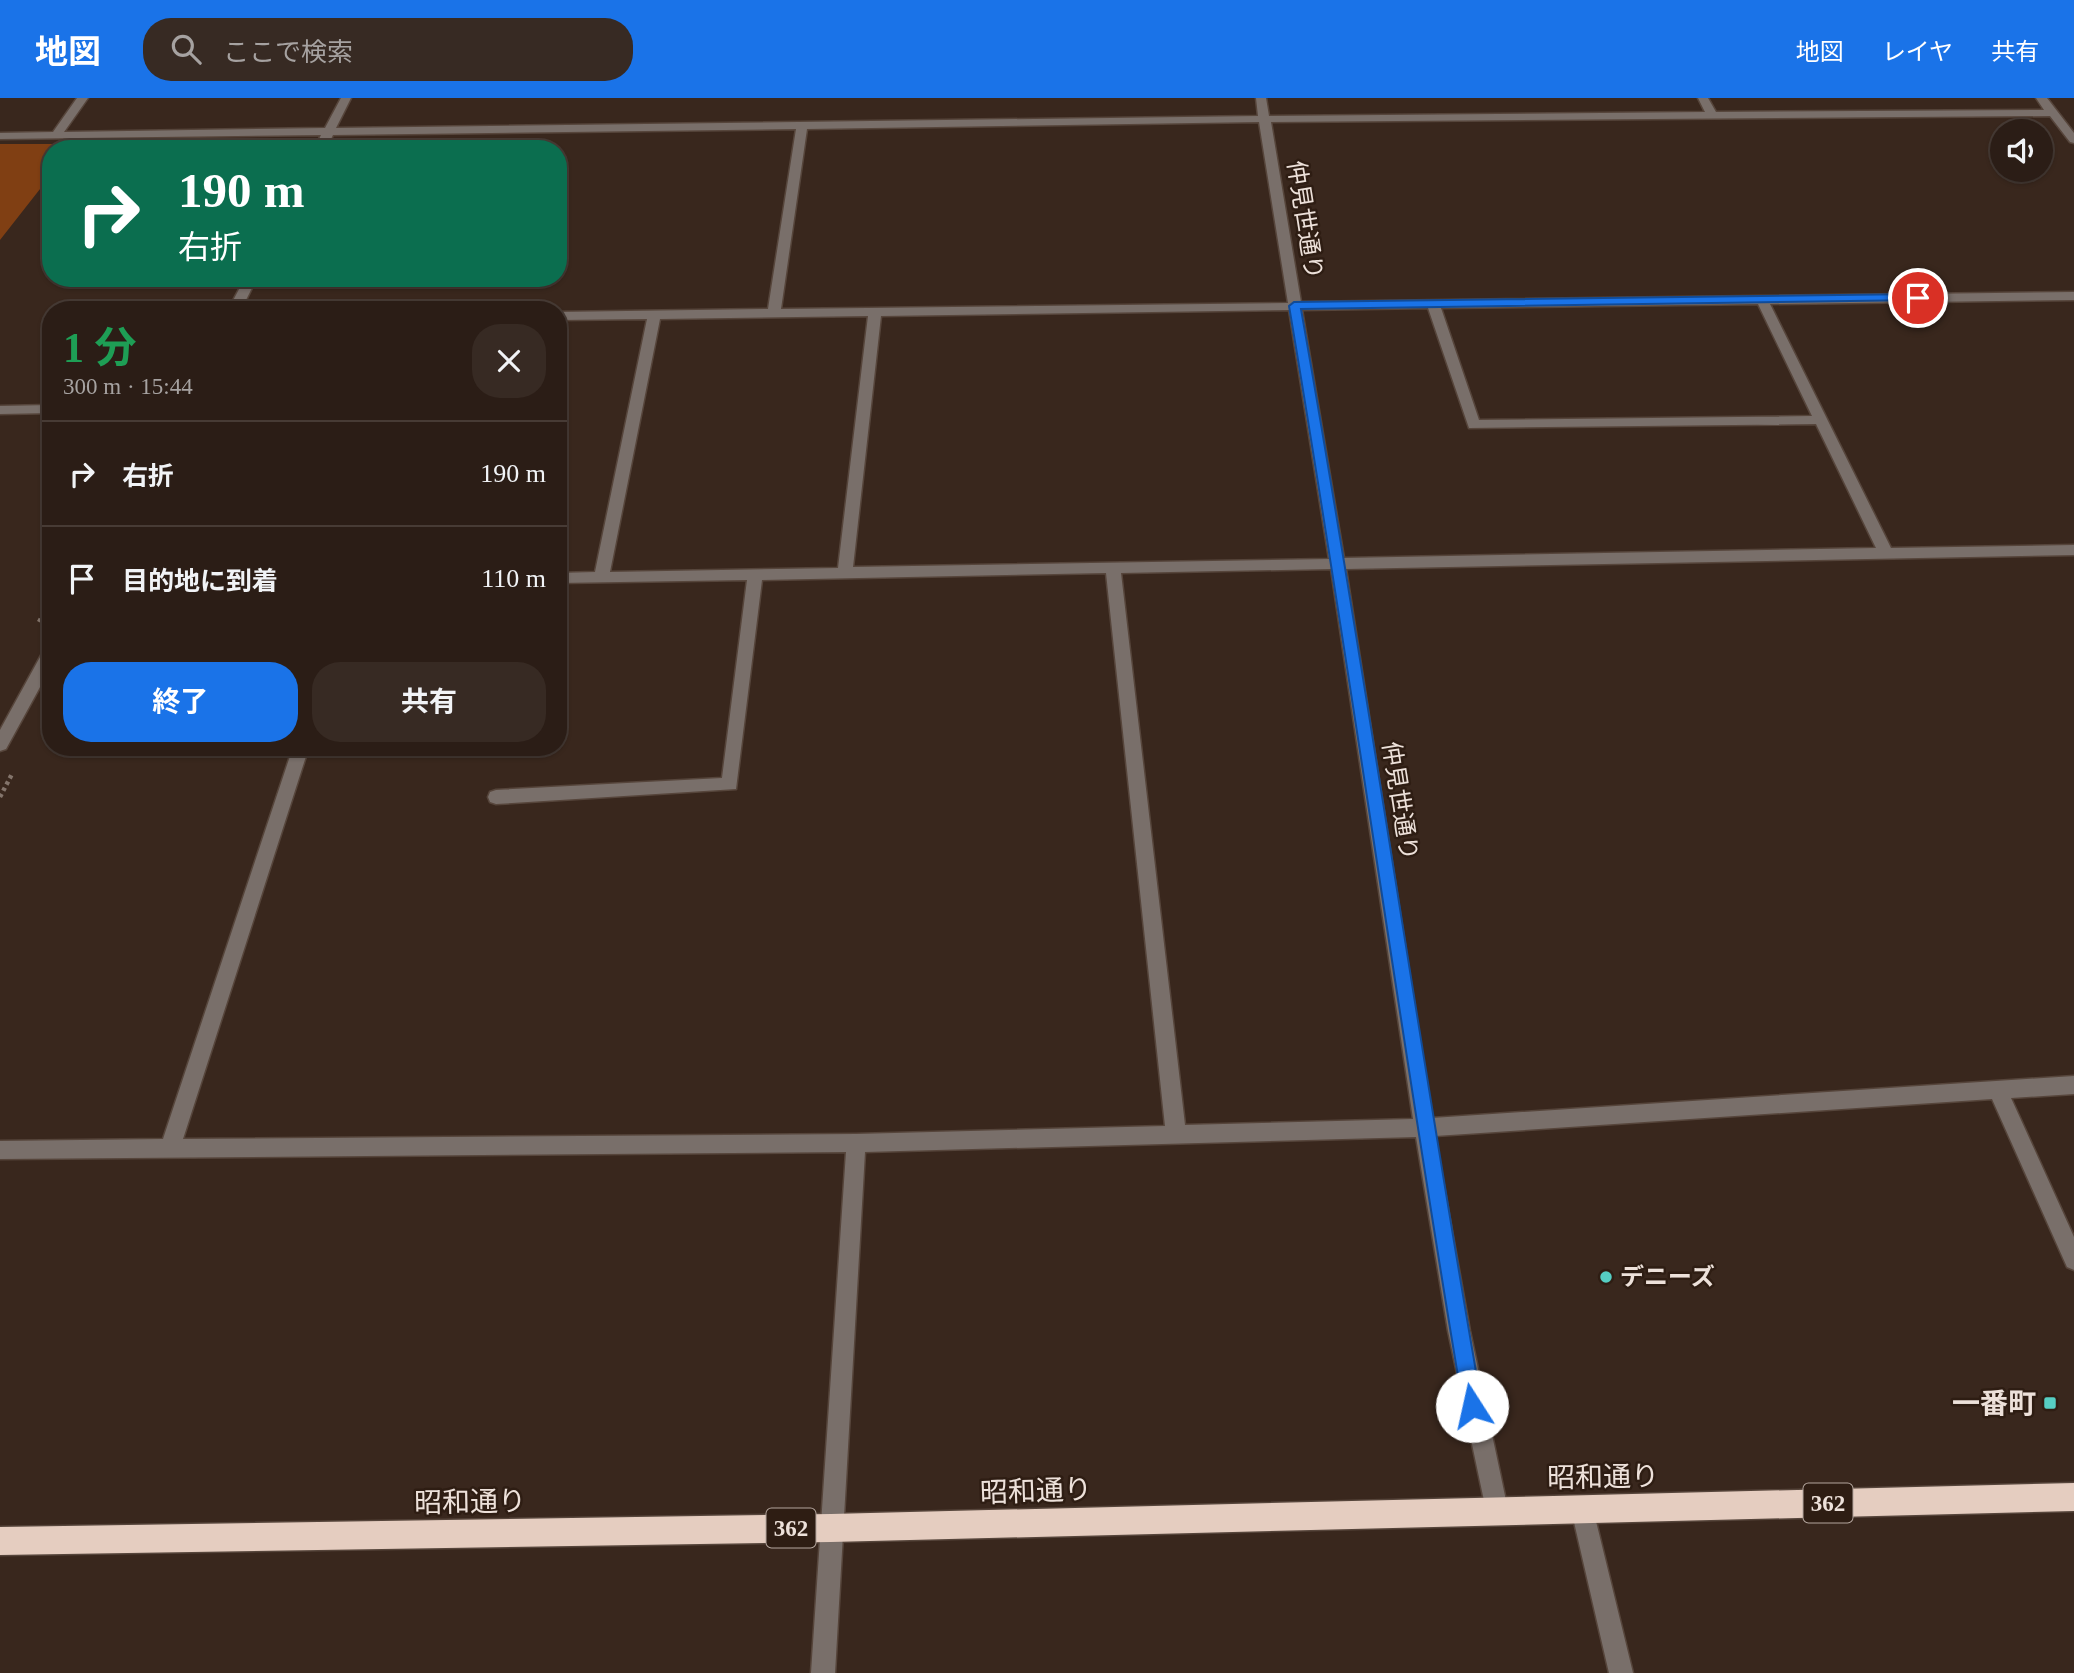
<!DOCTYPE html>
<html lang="ja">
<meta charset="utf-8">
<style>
:root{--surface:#2b1d16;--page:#372a23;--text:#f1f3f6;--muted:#a6a2a1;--line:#473b35;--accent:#1a73e8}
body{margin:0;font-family:"Times New Roman","Noto Sans JP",serif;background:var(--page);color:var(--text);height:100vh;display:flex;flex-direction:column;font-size:26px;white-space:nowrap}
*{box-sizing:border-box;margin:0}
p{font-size:23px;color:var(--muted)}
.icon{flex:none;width:38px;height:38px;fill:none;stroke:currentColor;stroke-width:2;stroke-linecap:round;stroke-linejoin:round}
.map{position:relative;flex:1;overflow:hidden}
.side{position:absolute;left:42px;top:203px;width:525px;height:455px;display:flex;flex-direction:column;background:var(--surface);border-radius:28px;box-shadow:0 2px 5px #0004,0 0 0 2px var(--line)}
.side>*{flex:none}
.hud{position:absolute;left:42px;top:42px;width:525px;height:147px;border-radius:28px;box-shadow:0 2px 5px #0004,0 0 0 2px var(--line);background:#0b6e4f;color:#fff;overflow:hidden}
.tools{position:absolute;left:1990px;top:21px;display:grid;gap:14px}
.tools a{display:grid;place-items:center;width:63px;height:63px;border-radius:50%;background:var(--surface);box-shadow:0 2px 5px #0004,0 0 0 2px var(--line);font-size:35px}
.pin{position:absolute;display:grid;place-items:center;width:60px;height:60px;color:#fff;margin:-30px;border:4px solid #fff;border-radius:50%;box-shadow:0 2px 7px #0007}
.me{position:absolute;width:77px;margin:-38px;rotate:350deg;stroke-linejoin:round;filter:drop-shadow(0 0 5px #0008)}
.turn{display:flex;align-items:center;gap:24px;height:147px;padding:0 21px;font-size:32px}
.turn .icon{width:91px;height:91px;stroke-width:2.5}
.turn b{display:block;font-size:49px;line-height:60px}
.round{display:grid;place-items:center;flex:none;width:74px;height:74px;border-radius:28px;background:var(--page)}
.head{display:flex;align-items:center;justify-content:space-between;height:119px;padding:0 21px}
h1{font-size:42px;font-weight:700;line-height:52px;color:#1e9e55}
.cta{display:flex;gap:14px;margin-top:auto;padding:14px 21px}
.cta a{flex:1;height:80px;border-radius:28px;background:var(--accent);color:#fff;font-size:28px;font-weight:700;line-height:80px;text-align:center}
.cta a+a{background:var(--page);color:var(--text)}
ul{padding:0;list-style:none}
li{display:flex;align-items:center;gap:21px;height:105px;padding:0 21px;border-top:2px solid var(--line)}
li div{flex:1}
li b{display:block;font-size:26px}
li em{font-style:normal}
header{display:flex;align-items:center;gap:42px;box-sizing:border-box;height:98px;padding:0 35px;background:var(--accent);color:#fff}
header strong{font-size:33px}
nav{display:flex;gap:38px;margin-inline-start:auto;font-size:24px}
.search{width:490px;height:63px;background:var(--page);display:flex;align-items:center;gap:18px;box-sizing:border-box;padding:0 24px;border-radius:28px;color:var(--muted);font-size:26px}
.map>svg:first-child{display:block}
.green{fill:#803f13}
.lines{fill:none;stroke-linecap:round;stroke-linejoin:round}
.minor-casing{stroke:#56453b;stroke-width:3}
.highway-casing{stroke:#56453b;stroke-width:3}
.path{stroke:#83746b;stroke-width:4.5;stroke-dasharray:3.5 3.5;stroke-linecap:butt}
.minor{fill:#796f6a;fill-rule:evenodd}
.highway{fill:#e5cdc0;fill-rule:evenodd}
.route{fill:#1a73e8;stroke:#114b97;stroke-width:2}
.poi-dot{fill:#56cec3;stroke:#2e1d13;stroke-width:2.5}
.labels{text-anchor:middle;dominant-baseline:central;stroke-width:5;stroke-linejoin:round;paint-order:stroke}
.shield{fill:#2e1d13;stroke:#b4a69e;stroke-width:2}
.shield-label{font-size:23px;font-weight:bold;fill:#ede1da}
.street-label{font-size:24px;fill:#ede1da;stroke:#2e1d13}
.poi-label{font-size:24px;font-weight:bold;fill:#ede1da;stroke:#2e1d13;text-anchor:start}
.near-poi-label{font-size:28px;font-weight:bold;fill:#ede1da;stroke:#2e1d13;text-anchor:end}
.near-street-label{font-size:28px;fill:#ede1da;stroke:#2e1d13}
</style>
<header>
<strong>地図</strong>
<div class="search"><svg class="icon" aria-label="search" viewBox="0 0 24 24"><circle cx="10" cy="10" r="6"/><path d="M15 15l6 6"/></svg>ここで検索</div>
<nav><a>地図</a><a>レイヤ</a><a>共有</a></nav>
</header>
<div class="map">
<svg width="2074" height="1575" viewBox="0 0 2074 1575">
<rect width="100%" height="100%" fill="#39271d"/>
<path class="green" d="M0,46H75L72,51H51V77L0,142Z"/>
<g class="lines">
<defs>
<path id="minor" d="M77,0H88L64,34L325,30L341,0H351L336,30L1258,18L1256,0H1266L1269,18L1705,14L1698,0H1708L1716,14L2044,12L2036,0H2047L2074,35V45L2070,44L2050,18L1271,24L1301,204L2074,194V202L1770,206L1891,450L2074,447V457L1346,471L1432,1020L2074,978V996L2011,1000L2074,1139V1172L2067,1169L1992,1001L1435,1038L1470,1233L1508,1412L1505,1420L1497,1423L1489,1420L1486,1412L1448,1233L1416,1039L865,1054L835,1575H811L846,1054L0,1061V1043L163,1041L293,649H309L183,1041L856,1036L1165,1028L1106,475L762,482L736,691L496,706L490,704L488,699L490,694L496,692L722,680L747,482L558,485V475L595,474L647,221L558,222V214L768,211L796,31L333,37L326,51H314L321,37L0,41V35L53,34ZM1259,24L1288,205L781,211L807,31ZM1758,206L1812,318L1479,322L1441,210ZM1428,210L1469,330L1816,326L1876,450L1344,460L1302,212ZM1289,212L1329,461L853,469L881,218ZM868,218L838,470L610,474L660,221ZM1331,471L1413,1021L1185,1027L1121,475Z
M245,180H257L241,212H228Z
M51,307V315L0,316V308Z
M51,548V569L6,651L0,653V632L45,550Z
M1582,1400L1590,1403L1593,1411L1633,1575H1609L1571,1411L1574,1403Z"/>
<path id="highway" d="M2074,1385V1413L831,1444L0,1457V1429L831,1416Z"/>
</defs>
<use href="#minor" class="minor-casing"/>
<use href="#highway" class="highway-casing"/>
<path class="path" d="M39,524L51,503
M0,699L12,676"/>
<use href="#minor" class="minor"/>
<use href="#highway" class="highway"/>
</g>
<path class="route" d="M1918,196L1924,200L1922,202L1301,211C1366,576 1418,943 1482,1308L1479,1315L1472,1318L1465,1315L1463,1308C1401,942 1351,574 1289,208L1294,204Z"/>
<g class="poi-dot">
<circle cx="1606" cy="1179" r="7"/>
<rect x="2043" y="1298" width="14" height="14" rx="3.5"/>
</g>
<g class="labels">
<g class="shield">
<rect x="1803.5" y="1385.5" width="49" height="39" rx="5"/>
<rect x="766.5" y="1410.5" width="49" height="39" rx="5"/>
</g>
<g class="shield-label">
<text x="1828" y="1405">362</text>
<text x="791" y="1430">362</text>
</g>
<g class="street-label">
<text transform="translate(1305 122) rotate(81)">仲見世通り</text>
<text transform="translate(1400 703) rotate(81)">仲見世通り</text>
</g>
<g class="poi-label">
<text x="1620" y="1179">デニーズ</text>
</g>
<g class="near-poi-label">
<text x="2036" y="1305">一番町</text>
</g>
<g class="near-street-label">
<text transform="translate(1603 1379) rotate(-1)">昭和通り</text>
<text transform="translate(1036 1393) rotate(-2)">昭和通り</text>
<text transform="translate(470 1404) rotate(-1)">昭和通り</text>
</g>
</g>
</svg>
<div class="tools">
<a><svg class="icon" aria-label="sound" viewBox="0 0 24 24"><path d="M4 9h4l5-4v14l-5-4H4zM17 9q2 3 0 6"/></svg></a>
</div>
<div class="pin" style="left:1918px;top:200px;background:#d93025"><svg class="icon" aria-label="arrive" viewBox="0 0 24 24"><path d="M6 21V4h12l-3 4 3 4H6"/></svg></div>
<svg class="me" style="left:1472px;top:1308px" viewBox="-20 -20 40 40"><circle r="19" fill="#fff"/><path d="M0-13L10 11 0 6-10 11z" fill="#1a73e8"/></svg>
<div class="hud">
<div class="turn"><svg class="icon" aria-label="right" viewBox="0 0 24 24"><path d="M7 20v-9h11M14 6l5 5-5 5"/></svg><div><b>190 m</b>右折</div></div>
</div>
<section class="side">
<div class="head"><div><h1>1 分</h1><p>300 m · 15:44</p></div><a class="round"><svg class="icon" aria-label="close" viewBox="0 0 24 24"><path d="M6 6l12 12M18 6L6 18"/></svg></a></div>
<ul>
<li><svg class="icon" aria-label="right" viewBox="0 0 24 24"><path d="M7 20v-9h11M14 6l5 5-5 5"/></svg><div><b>右折</b></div><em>190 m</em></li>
<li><svg class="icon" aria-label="arrive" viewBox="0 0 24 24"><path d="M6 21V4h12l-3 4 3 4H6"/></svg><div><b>目的地に到着</b></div><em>110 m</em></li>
</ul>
<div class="cta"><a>終了</a><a>共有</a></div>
</section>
</div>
